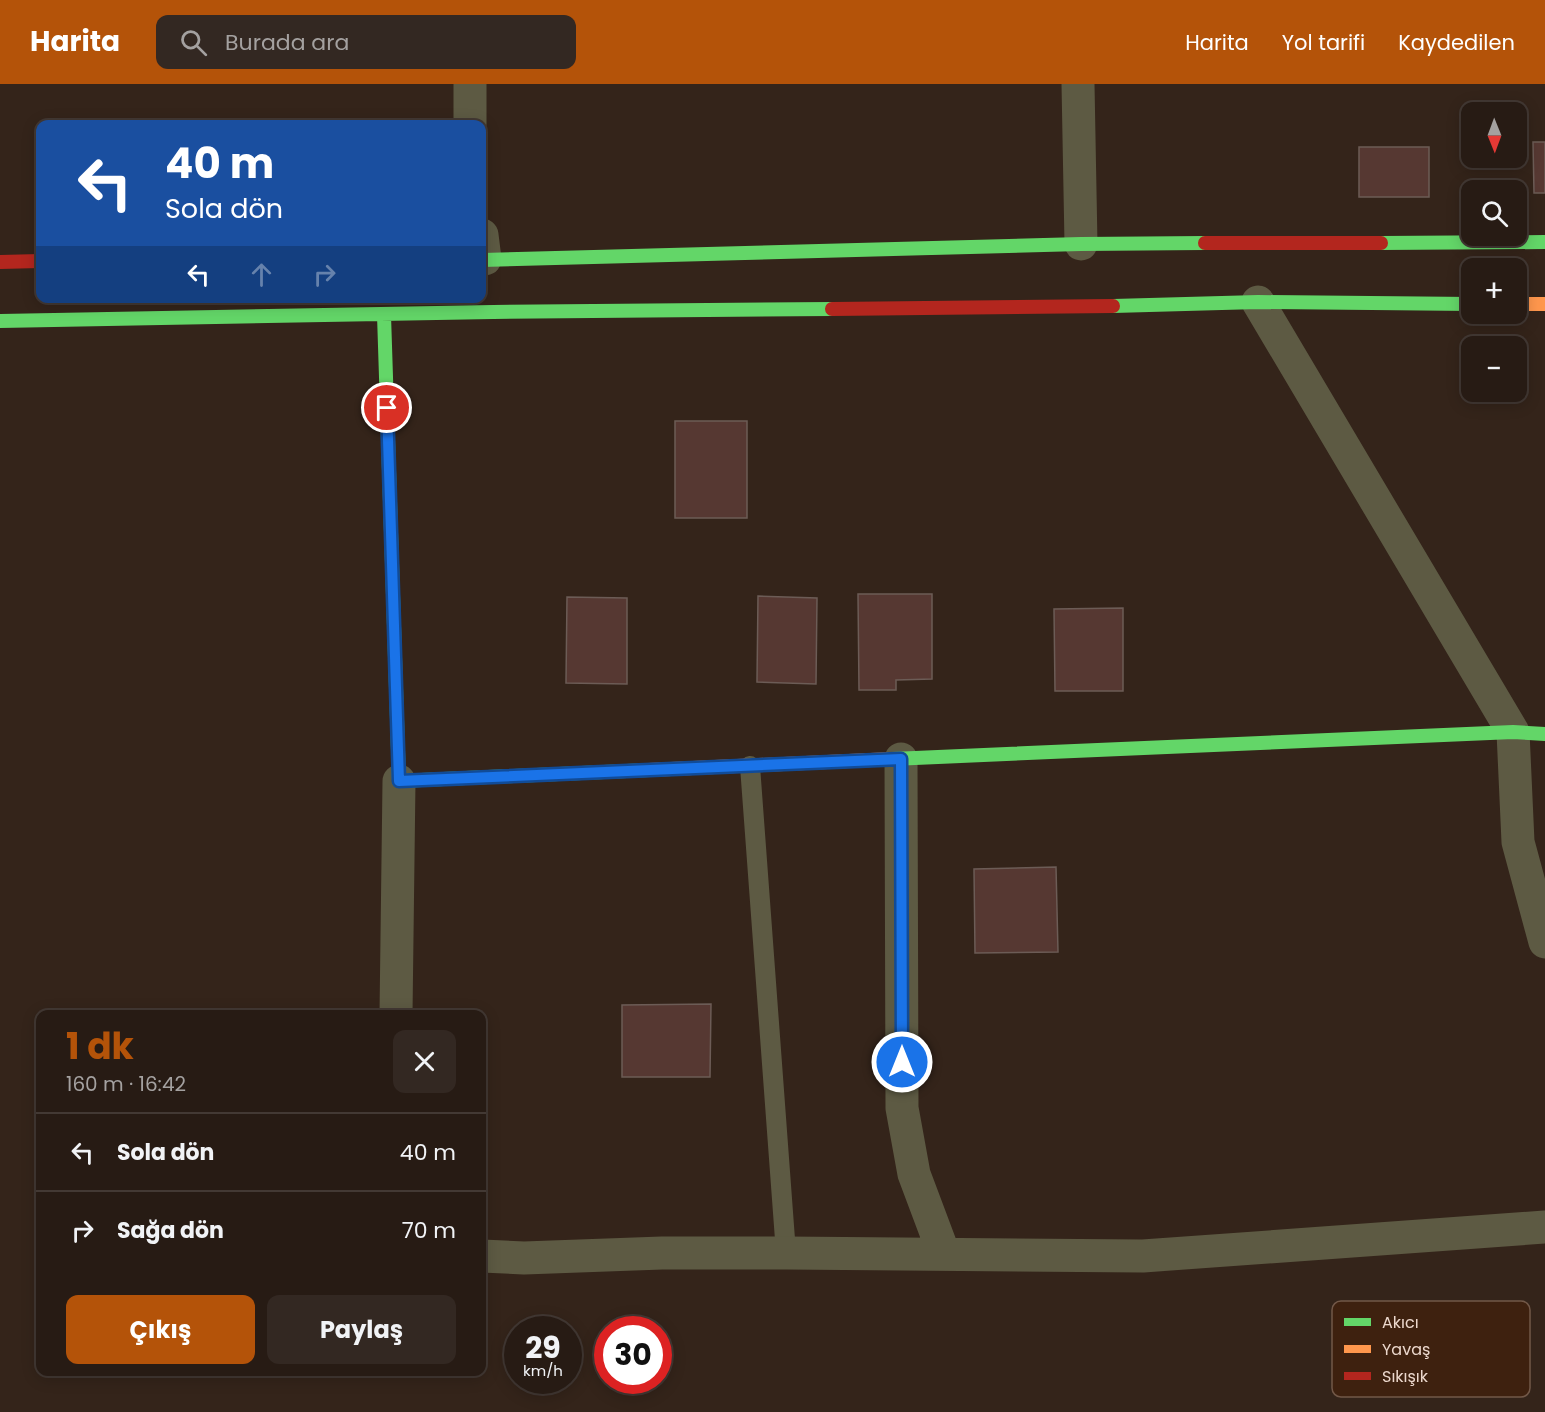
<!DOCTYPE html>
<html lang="tr">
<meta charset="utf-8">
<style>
:root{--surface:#271b14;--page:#332822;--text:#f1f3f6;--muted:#a4a1a0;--line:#433934;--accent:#b45309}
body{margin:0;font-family:Poppins,sans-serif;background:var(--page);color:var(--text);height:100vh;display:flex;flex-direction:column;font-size:22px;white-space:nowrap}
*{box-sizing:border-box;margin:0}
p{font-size:20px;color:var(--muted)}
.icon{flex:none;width:33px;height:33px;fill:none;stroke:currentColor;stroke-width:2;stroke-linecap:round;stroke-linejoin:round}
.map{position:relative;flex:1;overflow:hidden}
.sheet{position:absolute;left:36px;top:926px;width:450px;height:366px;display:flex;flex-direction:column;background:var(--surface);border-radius:12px;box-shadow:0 3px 15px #0003,0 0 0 2px var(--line)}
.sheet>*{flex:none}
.top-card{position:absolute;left:36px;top:36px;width:450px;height:183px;border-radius:12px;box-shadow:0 3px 15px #0003,0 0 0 2px var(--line);background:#1a4fa0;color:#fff;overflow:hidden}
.needle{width:39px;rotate:179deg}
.controls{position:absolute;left:1461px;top:18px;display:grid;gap:12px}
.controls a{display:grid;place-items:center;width:66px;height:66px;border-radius:12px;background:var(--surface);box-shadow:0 3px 15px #0003,0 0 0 2px var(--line);font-size:30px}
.speed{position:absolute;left:504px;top:1232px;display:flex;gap:12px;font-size:30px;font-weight:700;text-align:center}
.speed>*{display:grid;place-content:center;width:78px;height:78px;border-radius:50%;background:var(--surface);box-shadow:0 3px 15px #0003,0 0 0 2px var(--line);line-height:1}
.speed small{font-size:15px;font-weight:400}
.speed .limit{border:9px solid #d22;background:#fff;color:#111}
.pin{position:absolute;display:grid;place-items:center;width:51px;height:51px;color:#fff;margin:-26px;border:3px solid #fff;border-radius:50%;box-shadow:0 2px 6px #0007}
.me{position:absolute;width:66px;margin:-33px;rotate:0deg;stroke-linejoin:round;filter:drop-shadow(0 0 4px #0008)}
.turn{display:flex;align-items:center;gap:21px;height:126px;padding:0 30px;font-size:27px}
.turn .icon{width:78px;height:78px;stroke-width:2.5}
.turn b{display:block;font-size:42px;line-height:51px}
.lanes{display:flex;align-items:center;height:57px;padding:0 30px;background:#0003;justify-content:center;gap:30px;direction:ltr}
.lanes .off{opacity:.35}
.round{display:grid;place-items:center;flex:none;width:63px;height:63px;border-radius:12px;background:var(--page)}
.headline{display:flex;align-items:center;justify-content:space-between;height:102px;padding:0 30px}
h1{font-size:36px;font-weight:700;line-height:45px;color:var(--accent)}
.action{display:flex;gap:12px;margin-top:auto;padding:12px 30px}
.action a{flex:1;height:69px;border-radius:12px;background:var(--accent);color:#fff;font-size:24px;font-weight:700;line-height:69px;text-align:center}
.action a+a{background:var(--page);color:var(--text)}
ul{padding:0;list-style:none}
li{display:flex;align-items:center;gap:18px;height:78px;padding:0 30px;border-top:2px solid var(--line)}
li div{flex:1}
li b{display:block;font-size:22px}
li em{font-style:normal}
header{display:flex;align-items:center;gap:36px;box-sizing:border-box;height:84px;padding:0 30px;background:var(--accent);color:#fff}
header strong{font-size:28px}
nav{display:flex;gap:33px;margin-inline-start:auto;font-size:21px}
.search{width:420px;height:54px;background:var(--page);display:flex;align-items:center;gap:15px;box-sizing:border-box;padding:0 21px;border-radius:12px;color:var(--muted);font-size:22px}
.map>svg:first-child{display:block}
.building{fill:#563832;stroke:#6c5c56;stroke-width:1.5}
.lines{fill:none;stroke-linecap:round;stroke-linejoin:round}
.lane{stroke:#5d5a43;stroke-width:20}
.street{stroke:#5d5a43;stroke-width:33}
.fast{stroke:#63d668;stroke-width:14}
.slow{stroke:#ff974d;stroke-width:14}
.jam{stroke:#b3261e;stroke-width:14}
.route-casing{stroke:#114b97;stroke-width:15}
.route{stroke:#1a73e8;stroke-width:10}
.key{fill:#3e210f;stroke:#725848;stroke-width:1.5}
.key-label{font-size:16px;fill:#ecd8cd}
</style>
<header>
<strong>Harita</strong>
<div class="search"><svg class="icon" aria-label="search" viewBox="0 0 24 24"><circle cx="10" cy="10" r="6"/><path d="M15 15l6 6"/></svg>Burada ara</div>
<nav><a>Harita</a><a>Yol tarifi</a><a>Kaydedilen</a></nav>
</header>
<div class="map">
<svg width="1545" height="1328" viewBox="0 0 1545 1328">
<rect width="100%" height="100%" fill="#34241a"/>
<path class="building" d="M1533,58H1545V109H1534Z
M1359,63H1429V113H1359Z
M675,337H747V434H675Z
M858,510H932V595L896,596V606H859Z
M758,512L817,514L816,600L757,598Z
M567,513L627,514V600L566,599Z
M1123,524V607H1055L1054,525Z
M1056,783L1058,868L975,869L974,785Z
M711,920L710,993H622V921Z"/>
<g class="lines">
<path class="lane" d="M750,682L786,1169"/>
<path class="street" d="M1078,0L1081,160
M470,40V0
M482,151L485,175
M1258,218L1513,648L1518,758L1545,858
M901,675L902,1024L914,1090L944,1170
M396,930L399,697
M482,1172L524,1174L662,1169H786L1143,1172L1545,1143"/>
<path class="fast" d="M1381,159L1545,158
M482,176L1081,160L1205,159
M1113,222L1258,218L1472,220
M384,231L399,697L649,686
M0,237L493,228L832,225
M892,675L1513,648L1545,650"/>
<path class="slow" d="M1516,220H1545
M649,686L892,675"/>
<path class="jam" d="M1205,159H1381
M0,178L40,177
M832,225L1113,222"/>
</g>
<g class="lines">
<defs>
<path id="route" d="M387,324L399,697L901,675L902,978"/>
</defs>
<use href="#route" class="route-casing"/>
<use href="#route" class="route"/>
</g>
<rect x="1332" y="1217" width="198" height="96" rx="9" class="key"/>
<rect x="1344" y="1234" width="27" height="8" fill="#63d668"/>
<rect x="1344" y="1261" width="27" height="8" fill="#ff974d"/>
<rect x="1344" y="1288" width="27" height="8" fill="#b3261e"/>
<g class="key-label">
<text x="1382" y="1244">Akıcı</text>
<text x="1382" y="1271">Yavaş</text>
<text x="1382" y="1298">Sıkışık</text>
</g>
</svg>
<div class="controls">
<a><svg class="needle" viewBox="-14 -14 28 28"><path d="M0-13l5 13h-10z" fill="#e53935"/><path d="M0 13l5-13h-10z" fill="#a4a1a0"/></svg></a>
<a><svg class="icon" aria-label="search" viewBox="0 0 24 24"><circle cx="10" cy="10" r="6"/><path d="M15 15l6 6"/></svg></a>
<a>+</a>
<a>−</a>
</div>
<div class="speed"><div>29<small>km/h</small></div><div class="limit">30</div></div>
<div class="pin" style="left:387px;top:324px;background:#d93025"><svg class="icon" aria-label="arrive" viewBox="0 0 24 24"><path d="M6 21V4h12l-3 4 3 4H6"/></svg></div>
<svg class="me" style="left:902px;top:978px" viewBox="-20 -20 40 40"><circle r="17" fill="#1a73e8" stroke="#fff" stroke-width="3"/><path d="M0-11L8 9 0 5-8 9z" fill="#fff"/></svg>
<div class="top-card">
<div class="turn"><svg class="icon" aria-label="left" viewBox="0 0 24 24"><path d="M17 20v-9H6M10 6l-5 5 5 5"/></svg><div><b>40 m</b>Sola dön</div></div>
<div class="lanes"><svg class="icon" aria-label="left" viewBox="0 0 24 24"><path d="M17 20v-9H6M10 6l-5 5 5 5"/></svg><svg class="icon off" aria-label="ahead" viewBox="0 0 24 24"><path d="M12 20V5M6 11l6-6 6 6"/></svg><svg class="icon off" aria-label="right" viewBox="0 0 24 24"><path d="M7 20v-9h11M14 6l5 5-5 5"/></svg></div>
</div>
<section class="sheet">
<div class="headline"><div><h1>1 dk</h1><p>160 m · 16:42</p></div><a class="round"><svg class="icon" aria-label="close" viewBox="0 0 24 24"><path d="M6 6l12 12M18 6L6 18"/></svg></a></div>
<ul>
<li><svg class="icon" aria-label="left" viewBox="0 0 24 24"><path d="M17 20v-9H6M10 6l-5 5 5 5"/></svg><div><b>Sola dön</b></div><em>40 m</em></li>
<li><svg class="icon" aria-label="right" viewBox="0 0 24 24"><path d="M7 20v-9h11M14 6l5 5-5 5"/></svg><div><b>Sağa dön</b></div><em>70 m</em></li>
</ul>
<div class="action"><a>Çıkış</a><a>Paylaş</a></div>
</section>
</div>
